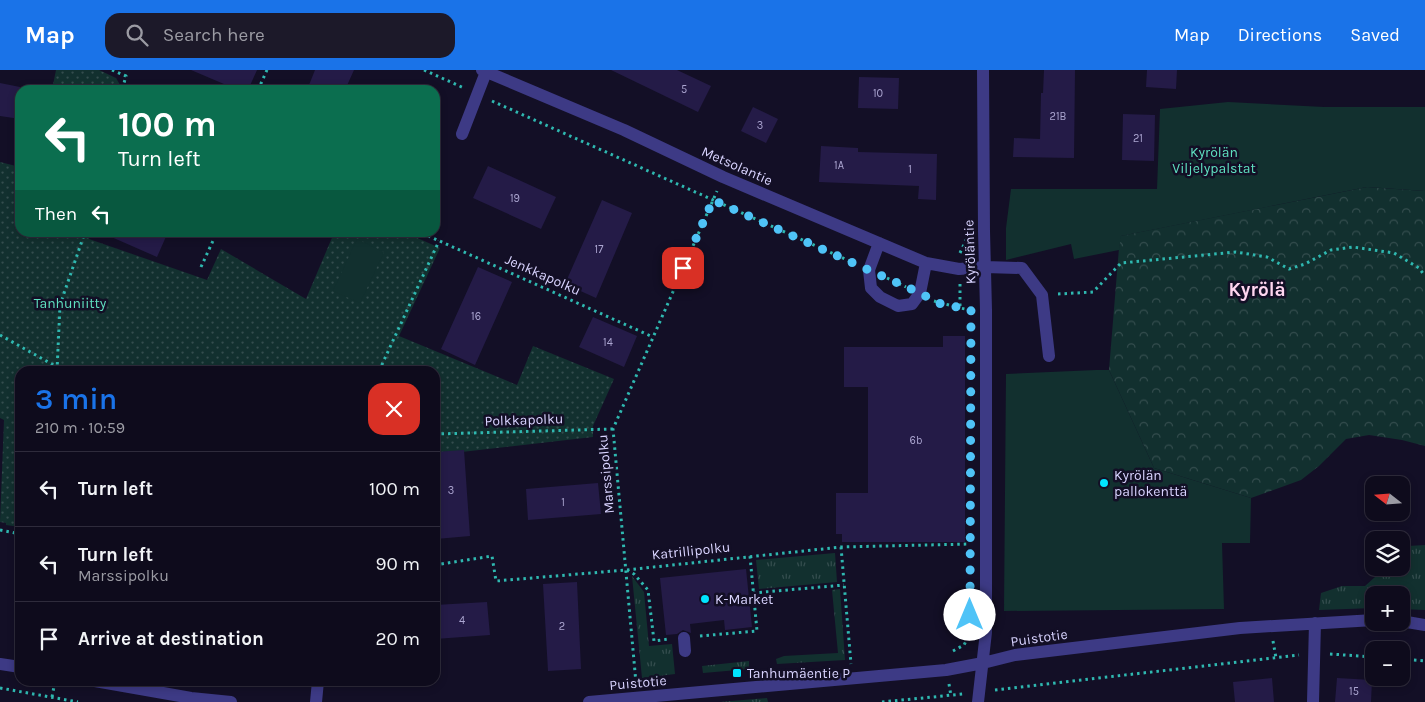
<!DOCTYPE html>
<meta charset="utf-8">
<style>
:root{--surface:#0e0b1c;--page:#1c1929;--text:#f1f3f6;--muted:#9b9ba3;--line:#2e2b3b;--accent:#1a73e8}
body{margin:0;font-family:Karla,sans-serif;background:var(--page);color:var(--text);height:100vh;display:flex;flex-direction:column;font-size:19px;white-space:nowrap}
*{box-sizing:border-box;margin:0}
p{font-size:16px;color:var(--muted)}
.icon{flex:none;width:28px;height:28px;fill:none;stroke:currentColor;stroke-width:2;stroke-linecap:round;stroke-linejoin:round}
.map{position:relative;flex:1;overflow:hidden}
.drawer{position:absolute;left:15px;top:296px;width:425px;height:320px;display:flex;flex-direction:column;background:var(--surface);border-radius:15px;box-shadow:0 2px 8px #0003,0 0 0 1px var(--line)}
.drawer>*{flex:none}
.guide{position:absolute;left:15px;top:15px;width:425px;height:152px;border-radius:15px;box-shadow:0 2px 8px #0003,0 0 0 1px var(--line);background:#0b6e4f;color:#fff;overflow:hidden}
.needle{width:32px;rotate:287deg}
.buttons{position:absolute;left:1365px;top:406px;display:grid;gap:10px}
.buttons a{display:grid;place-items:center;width:45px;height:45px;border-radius:10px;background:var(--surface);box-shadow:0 2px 8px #0003,0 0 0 1px var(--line);font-size:25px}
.pin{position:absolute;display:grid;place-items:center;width:42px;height:42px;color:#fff;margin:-21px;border-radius:10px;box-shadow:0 2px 8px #0006}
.me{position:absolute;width:55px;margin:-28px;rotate:0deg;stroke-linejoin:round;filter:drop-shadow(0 0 4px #0008)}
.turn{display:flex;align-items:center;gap:18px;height:105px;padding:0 20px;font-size:22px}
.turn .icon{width:65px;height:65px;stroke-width:2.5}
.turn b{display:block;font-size:35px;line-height:42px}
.then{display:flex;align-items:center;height:48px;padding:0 20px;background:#0003;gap:10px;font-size:19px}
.round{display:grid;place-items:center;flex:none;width:52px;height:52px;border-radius:15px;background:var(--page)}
.summary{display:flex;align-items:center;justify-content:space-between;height:85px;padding:0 20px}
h1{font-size:30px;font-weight:600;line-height:38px;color:var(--accent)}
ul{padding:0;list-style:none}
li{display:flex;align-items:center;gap:15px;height:75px;padding:0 20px;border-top:1px solid var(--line)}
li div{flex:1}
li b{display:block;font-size:19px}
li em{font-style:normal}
header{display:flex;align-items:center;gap:30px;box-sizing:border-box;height:70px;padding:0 25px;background:var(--accent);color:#fff}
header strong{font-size:24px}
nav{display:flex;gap:28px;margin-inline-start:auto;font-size:18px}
.search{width:350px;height:45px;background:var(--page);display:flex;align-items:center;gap:12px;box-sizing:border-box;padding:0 18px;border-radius:15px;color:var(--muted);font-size:19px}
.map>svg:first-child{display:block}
.grass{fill:url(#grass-tufts)}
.forest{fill:url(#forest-crowns)}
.park{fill:url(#park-dots)}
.garden{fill:#12302f}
.building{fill:#241b47}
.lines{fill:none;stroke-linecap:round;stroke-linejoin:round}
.path{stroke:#2fb8b0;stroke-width:3;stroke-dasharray:2.5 4;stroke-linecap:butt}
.minor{stroke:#3d3a85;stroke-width:12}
.route{stroke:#4fc3f7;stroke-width:9;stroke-dasharray:0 16.2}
.poi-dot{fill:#00e5ff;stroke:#130f26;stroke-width:2}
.labels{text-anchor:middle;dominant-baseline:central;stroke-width:5;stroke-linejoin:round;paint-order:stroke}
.number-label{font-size:11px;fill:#aca6d1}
.park-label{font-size:14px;fill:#5fe0c0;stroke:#130f26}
.street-label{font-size:14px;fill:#d9d4ff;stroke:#130f26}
.poi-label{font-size:14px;fill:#d9d4ff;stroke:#130f26;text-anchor:start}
.district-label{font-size:19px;font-weight:bold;fill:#ffd6f0;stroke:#130f26}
</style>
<header>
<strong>Map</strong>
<div class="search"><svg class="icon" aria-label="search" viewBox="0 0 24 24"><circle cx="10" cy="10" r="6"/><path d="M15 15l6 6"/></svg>Search here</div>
<nav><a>Map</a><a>Directions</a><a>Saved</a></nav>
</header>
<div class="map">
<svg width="1425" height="632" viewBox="0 0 1425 632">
<defs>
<pattern id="grass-tufts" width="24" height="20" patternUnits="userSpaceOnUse" patternTransform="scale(1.25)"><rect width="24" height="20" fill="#12302f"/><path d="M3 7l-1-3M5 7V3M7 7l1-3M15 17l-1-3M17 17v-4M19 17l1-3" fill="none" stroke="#344d4e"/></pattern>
<pattern id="forest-crowns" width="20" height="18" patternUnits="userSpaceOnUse" patternTransform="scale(1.25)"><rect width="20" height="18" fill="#12302f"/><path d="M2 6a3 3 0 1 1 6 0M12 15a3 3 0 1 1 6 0" fill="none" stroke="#344d4e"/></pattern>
<pattern id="park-dots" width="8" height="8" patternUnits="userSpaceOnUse" patternTransform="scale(1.25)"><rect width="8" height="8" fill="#12302f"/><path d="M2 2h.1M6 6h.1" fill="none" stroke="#344d4e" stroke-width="1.8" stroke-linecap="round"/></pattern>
</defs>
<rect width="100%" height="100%" fill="#130f26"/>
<path class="grass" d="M1425,475V540L1401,539V525H1374V538L1319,540L1321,523L1342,516H1365L1385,498H1401V478L1408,476Z
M835,483L837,512L759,519L756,490Z
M632,506L644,522L649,576L672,574L675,604L642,608Z
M840,519L845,590L777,594L776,589L784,586L838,583L832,520Z
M749,591V599L703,603L702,596Z
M767,628L768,632H720Z"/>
<path class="forest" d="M1367,117L1425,121V376L1402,370L1369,365L1346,369L1319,396L1301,410L1251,428L1154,398L1109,300L1120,166Z"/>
<path class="park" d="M56,0H99L116,8L123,20H52Z
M0,92L20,97V162L91,163L89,169L207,210L221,179L306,229L334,163H406L440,178L399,266L517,315L533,276L614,309L593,356V367L435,385V301H20V457L6,455V453L0,452L4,350L0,348Z"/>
<path class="garden" d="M1228,32L1324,37H1425V121L1367,117L1121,166L1119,180L1074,189L1071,174L1006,190V158L1011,119H1157L1160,39Z
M357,169L384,182L360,233L333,221Z
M1096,300H1109L1154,398L1251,428L1250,473H1222L1224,539L1004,541L1006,304Z"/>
<path class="building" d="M191,0H257L248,20H238Z
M315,0H354L345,20H307Z
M611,0H677L711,16L698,42Z
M1044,0H1075L1074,88L1013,87L1014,68L1040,69L1041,23H1043Z
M1147,0H1177L1176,19L1146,17Z
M859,7L899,8L898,39L858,38Z
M0,13L20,17V49L0,46Z
M753,37L778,49L766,73L741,61Z
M1123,44L1155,45L1154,91L1122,90Z
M821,76L858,78V82L937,84L936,130L918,129L919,116L819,112Z
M488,96L556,127L541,159L473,128Z
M602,130L632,143L596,228L565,214Z
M100,162H168L157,187Z
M478,197L512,212L475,295L441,279Z
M593,247L637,266L624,297L579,277Z
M943,266H965V472H842V464H836V423H868V317H844V277H943Z
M464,380L470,466L436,469L435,382Z
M598,413L601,444L528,450L526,419Z
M746,499L752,557L725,560L724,550L690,554L691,563L683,560L677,564L666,565L660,508Z
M577,512L581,599L548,601L543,514Z
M487,532L490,565L435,569V535Z
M1272,608L1274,632H1235L1233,612Z
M1337,608L1372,610L1371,632H1335Z"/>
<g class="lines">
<path class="path" d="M112,0L126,6L122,20
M424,0L464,18
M258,20L267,0
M492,31L854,193
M424,162V164L653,267
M960,183L967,168
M201,197L217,162
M887,208L906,217
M960,214V238L970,240
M1058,224L1093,222L1121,193L1236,182L1267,187L1289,199L1305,194L1331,180L1353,177L1394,183L1419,198L1425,206
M934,231L960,238
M0,265L57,297L80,301
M57,301L60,235L85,162
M379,301L439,171
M435,364L613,359
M0,460L20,464
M841,477L851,594
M435,495L492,486L496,511L626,500L841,477L970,474
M627,500L634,504L648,520L654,571L669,569
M753,523L844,515
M700,566L757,561L750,486
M1273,571L1276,588
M953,581L964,575L968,567
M1330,584L1374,587
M1401,589L1425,591
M636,613L613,359L717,121
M949,614L951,626
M0,618L78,632
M995,620L1299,585
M52,627L55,611
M882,632L963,624"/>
<path class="minor" d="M482,0L624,60L723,107L926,193L959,199L985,197L1022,198L1042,225L1049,286
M462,64L486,2
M879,173L869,200L871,218L880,227L898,236L912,234L920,223L926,193
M1401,551L1425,555
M684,568L685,581
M0,594L20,597
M95,611L191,628L231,632
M316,632L318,611
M589,632L946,600L983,593L1015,585L1240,558L1374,550
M978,632L986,562V240L984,161L983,0
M1313,632L1315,553"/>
</g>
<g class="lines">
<path class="route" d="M683,198L713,130L920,223L938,233L971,240L970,545"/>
</g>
<g class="poi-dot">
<circle cx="1104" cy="413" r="5"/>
<circle cx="705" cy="529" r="5"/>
<rect x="732" y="598" width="10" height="10" rx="2.5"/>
</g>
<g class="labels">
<g class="number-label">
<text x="684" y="19">5</text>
<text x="878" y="23">10</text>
<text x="1058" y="46">21B</text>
<text x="760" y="55">3</text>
<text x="1138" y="68">21</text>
<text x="839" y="95">1A</text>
<text x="910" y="99">1</text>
<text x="515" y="128">19</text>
<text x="599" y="179">17</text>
<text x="476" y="246">16</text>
<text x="608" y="272">14</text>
<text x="916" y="370">6b</text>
<text x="451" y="420">3</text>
<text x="563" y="432">1</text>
<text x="462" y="550">4</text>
<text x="562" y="556">2</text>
<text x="1354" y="621">15</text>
</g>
<g class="park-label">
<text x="1214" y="82">Kyrölän<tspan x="1214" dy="16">Viljelypalstat</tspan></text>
<text x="70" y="233">Tanhuniitty</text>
</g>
<g class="street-label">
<text transform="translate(737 96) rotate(24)">Metsolantie</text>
<text transform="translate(970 182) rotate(-92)">Kyröläntie</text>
<text transform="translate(543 205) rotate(24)">Jenkkapolku</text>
<text transform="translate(524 350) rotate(-2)">Polkkapolku</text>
<text transform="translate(606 404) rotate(-95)">Marssipolku</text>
<text transform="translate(691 481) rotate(-6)">Katrillipolku</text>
<text transform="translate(1039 568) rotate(-8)">Puistotie</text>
<text transform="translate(638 613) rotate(-5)">Puistotie</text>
</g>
<g class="poi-label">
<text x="1114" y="405">Kyrölän<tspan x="1114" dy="16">pallokenttä</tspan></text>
<text x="715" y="529">K-Market</text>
<text x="747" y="603">Tanhumäentie P</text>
</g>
<g class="district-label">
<text x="1257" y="220">Kyrölä</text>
</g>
</g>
</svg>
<div class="buttons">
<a><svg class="needle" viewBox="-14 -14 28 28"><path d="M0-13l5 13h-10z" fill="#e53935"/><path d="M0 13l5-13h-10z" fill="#9b9ba3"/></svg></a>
<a><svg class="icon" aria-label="layers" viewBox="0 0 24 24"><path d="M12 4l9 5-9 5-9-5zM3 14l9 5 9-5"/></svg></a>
<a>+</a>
<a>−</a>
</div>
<div class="pin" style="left:683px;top:198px;background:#d93025"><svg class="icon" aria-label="arrive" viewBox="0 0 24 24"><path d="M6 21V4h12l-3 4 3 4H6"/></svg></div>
<svg class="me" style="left:970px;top:545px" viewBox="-20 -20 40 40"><circle r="19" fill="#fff"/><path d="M0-13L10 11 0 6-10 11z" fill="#4fc3f7"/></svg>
<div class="guide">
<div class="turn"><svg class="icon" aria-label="left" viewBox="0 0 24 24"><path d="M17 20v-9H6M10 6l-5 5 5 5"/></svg><div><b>100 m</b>Turn left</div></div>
<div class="then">Then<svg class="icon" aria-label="left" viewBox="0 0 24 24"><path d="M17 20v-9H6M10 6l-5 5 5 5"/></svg></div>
</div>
<section class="drawer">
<div class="summary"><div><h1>3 min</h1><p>210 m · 10:59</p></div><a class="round" style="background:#d93025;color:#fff"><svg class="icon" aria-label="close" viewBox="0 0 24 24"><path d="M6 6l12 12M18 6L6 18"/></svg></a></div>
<ul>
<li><svg class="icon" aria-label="left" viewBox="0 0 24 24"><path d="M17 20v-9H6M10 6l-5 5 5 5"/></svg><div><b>Turn left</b></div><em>100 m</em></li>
<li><svg class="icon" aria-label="left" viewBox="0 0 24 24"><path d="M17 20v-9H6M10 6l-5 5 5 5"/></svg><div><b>Turn left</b><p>Marssipolku</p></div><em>90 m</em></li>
<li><svg class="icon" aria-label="arrive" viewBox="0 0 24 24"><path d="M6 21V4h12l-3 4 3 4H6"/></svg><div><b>Arrive at destination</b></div><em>20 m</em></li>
</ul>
</section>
</div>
